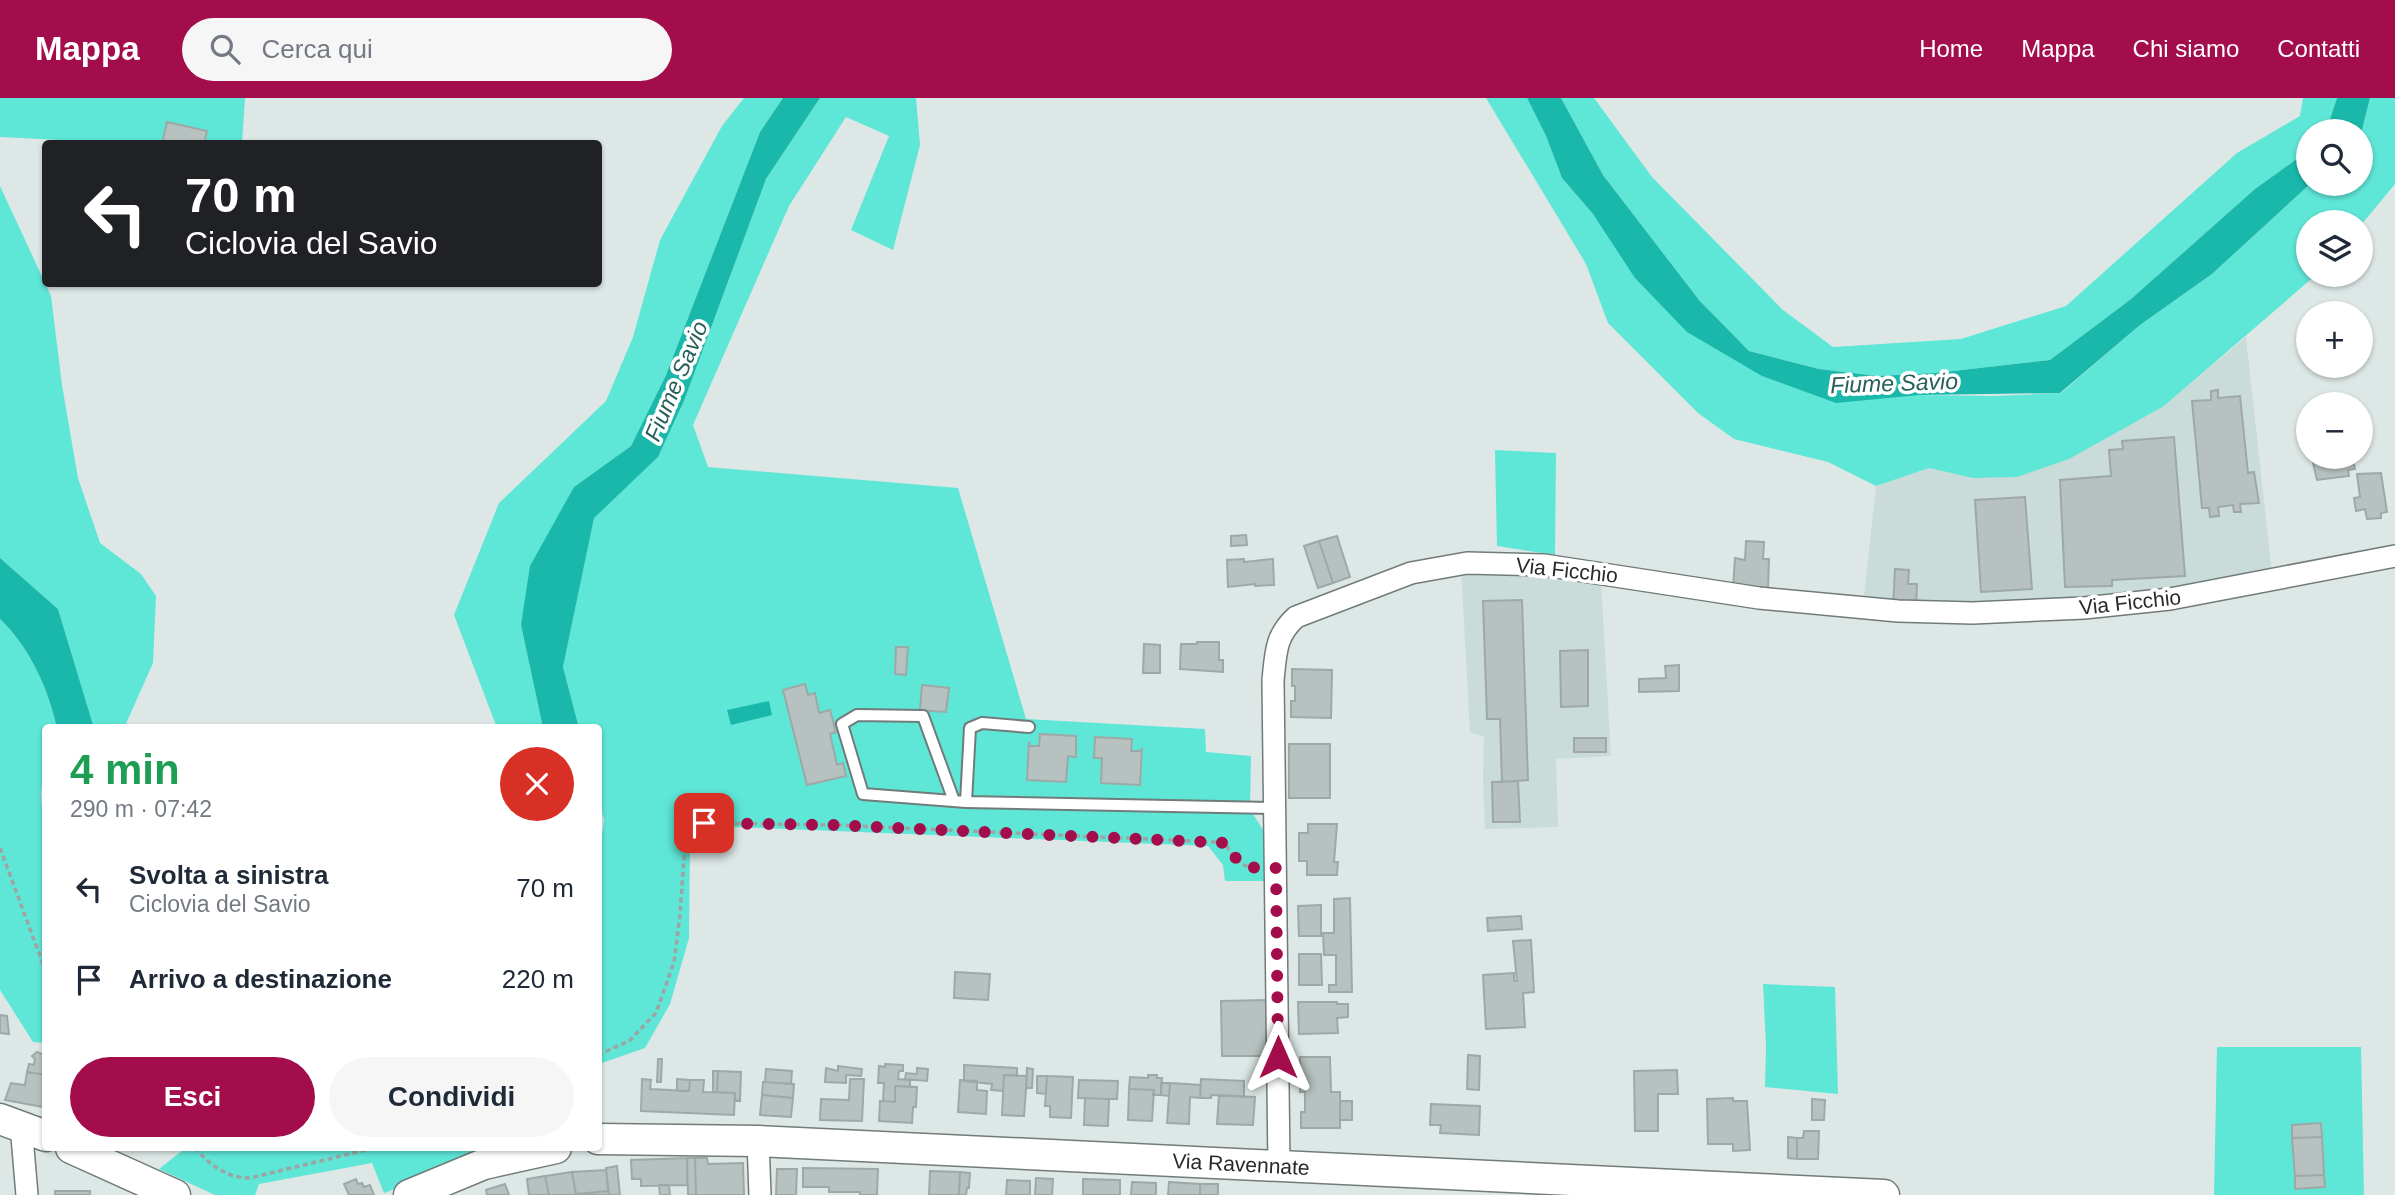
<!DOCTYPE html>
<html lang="it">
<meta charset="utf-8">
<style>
:root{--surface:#fff;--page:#f6f6f7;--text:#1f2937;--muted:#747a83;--accent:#a30d4b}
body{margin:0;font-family:Helvetica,sans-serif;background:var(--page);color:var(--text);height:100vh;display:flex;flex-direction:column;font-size:26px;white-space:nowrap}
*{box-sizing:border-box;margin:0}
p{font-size:23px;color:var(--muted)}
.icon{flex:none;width:38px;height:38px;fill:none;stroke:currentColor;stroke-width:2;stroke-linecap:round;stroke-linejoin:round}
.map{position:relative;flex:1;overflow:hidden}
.details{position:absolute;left:42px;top:626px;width:560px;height:427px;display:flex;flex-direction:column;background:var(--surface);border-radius:7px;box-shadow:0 2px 5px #0004}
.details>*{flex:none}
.top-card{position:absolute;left:42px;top:42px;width:560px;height:147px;border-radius:7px;box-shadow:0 2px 5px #0004;background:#202124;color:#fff;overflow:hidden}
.tools{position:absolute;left:2296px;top:21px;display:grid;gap:14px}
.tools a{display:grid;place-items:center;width:77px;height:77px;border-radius:50%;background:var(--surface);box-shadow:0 2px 5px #0004;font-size:35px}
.pin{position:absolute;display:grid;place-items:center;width:60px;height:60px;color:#fff;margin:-30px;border-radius:14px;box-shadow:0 4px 10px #0006}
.me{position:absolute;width:77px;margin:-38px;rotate:0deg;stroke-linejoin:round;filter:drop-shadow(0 0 5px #0008)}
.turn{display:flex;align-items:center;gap:24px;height:147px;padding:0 28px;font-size:32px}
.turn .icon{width:91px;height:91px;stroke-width:2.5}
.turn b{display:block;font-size:49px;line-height:60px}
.round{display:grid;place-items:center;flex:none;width:74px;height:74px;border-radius:37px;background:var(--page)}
.headline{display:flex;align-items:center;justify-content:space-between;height:119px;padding:0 28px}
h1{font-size:42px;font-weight:800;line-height:52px;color:#1e9e55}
.cta{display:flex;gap:14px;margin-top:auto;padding:14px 28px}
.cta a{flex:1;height:80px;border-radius:42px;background:var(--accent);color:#fff;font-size:28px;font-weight:800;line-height:80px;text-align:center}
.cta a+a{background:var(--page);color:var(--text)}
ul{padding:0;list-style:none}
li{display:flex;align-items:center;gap:21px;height:91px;padding:0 28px}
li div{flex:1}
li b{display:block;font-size:26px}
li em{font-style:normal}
header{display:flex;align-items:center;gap:42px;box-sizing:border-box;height:98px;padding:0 35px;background:var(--accent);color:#fff}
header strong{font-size:33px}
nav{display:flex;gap:38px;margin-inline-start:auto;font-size:24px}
.search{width:490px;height:63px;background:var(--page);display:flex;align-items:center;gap:18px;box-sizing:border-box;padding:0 24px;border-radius:38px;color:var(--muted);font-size:26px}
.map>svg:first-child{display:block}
.built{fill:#c9dcd9}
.green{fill:#5ee6d7}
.water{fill:#1ab8ab}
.building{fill:#b7c2c0;stroke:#9ea8a7;stroke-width:2}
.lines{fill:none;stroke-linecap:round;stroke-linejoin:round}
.service-casing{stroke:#717b79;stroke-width:14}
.minor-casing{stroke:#717b79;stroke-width:24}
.secondary-casing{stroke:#717b79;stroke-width:33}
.path{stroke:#9da5a4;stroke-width:3.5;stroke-dasharray:5 3.5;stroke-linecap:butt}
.service{stroke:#fff;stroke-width:10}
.minor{stroke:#fff;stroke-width:21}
.secondary{stroke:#fff;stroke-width:30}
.route{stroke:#a30d4b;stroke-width:12;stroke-dasharray:0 21.6}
.labels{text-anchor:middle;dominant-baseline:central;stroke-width:7;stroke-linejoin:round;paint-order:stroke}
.street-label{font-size:21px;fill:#262a2a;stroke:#fff}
.water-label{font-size:23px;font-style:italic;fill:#27605a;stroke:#fff}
</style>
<header>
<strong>Mappa</strong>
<div class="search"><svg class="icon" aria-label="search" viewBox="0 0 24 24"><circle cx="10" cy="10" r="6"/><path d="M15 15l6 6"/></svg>Cerca qui</div>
<nav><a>Home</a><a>Mappa</a><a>Chi siamo</a><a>Contatti</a></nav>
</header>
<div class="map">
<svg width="2395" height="1097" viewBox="0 0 2395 1097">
<rect width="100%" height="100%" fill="#dde8e6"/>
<path class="built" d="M2246,239L2272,476L2083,508L1863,506L1876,388L1929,370L1973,380L2164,308Z
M1461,471L1601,482L1611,658L1556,661L1558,729L1485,731L1483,682L1484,639L1470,634Z"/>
<path class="green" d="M0,0H245L242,45L102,46L101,44L0,39Z
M744,0H783L760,34L666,277L631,348L574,389L521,527L543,630H497L454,517L499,405L606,303L633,239L660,142L722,28Z
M820,0H916L920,47L893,152L851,132L889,38L846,19L789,108L693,327L708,369L958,390L1026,621L1205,631L1206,654L1251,658L1250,711L1266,737L1267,783H1225L1223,767L1208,748L709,728L690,745L689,840L670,906L645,950L599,966L598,766L604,722L599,702L598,630H579L563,569L594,419L658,359L684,303L766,81Z
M1486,0H1527L1546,38L1562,80L1593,116L1762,278L1919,297L1995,298L2061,295L2140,227L2212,176L2310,86H2361V36L2370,0H2395V86L2361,127V124H2308V177H2316L2164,308L2069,361L2017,379L1973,380L1929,370L1876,388L1828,364L1734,341L1698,315L1608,225L1586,166Z
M1561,0H1594L1652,79L1783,212L1833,249L1961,241L2066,208L2237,55L2300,18L2303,0H2337L2326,33H2308V53L2255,91L2131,201L2050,262L1936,275L1877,278L1819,271L1749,253L1699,202L1603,77Z
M0,88L51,198L62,287L78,380L100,445L141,476L156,498L153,565L124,630H94L58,511L0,460Z
M1495,352L1556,355L1555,457L1497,448Z
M0,521C30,550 48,590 57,630H46L45,679L41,695L46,766L45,945L33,944L0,892Z
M1763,886L1835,889L1838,996L1765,989L1766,948Z
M2217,949H2361L2364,1097H2214Z
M182,1050H506L384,1095L372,1065L259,1086L255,1097H215L159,1071L183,1052Z"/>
<path class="water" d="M783,0H820L766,81L684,303L658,359L594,420L563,569L579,630H543L521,527L530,468L574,389L631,348L666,277L760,34Z
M1527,0H1561L1603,77L1699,202L1749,253L1819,271L1877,278L1936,275L2050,262L2131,201L2255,91L2308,53L2310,86L2212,176L2140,227L2060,295L1919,297L1836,305L1762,278L1687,234L1635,180L1593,116L1562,80L1546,38Z
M2337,0H2370L2361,36V33H2326Z
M0,460L58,511L94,630H57C48,590 30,550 0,521Z
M769,603L772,617L731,627L727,612Z"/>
<path class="building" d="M167,24L207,33L204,46H162Z
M2218,292V300L2240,298L2248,375L2254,374L2259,405L2240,406L2241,414H2234L2233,407L2218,409L2219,418L2210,419L2209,410H2202L2192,303L2211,302V293Z
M2174,339L2185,478L2112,482V488L2065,489L2060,382L2111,378L2109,352L2123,351L2122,343Z
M2338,359H2352L2355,371L2348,372L2349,378L2317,382L2313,365Z
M2381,375L2387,414L2381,415V420L2367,421L2365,411L2356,413L2354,400L2360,399L2357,376Z
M2025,399L2032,491L1981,494L1975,402Z
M1246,437L1247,447L1231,448V438Z
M1337,438L1350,479L1333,485L1319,443Z
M1319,443L1333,485L1318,490L1304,448Z
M1746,443L1764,444L1763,461H1769L1768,491L1733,490L1735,460L1745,462Z
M1244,461V464L1273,461L1274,487L1255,488V486L1228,489L1227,462Z
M1895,471L1909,472L1908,486H1917L1916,512L1893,511Z
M1522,502L1528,682L1502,684L1500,621H1487L1483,503Z
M1197,544H1219V562H1223V574L1180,571L1181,546H1197Z
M1144,546L1160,547V575H1143Z
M896,549H908L906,577L895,576Z
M1588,552V608L1561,609L1560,553Z
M1679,567V593L1639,594V581L1666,580L1665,568Z
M1292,571L1332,572L1331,620L1291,619V603H1295V588H1292Z
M805,586L808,597L815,595L819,615L830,612L836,634L830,636L837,667L843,665L846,678L807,687L783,592Z
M922,587L949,590L946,614L920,612Z
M1040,636L1076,638V659L1068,658L1066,684L1027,682L1029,644L1030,648H1039Z
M1095,639L1132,641L1131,653H1141L1142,650L1140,687L1101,685L1102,660H1094Z
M1574,640H1606V654H1574Z
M1289,646H1330V700H1289Z
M1518,683L1520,724H1493L1492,684Z
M1308,726H1337L1334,764H1338L1337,777H1307V763H1299V735H1308Z
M1350,800L1352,894H1329V887H1336V857H1324L1323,835H1334V801Z
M1321,807V838H1299L1298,808Z
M1521,818L1522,831L1488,833L1487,820Z
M1531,842L1534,894L1523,895L1525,929L1486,931L1483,877L1514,875V883H1517L1513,843Z
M1299,856H1321L1322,887H1299Z
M955,874L990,876L988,902L954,900Z
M1267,902L1268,958H1222L1221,903Z
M1298,904H1337V906H1348V919L1337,920L1338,935L1299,936Z
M0,917L7,918L9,936L0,935Z
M37,954L46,958V977L27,974L29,966L34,967L35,961L32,958Z
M1468,957L1480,958L1479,992L1467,991Z
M1300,959H1330L1331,994H1340V1030H1301V1014H1305V994H1300Z
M658,961H662L661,984H657Z
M885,966L903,967V973H899L898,981L910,982V989L895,988V1004L883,1003L884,985H878L879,968L885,969Z
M964,967L1017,970V978L1004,977L1003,993L991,992L992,986L964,983Z
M838,968L862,971L861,978L846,977V985L825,984L826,970L838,973Z
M917,970L928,971L927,983L905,981L906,975L917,976Z
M1027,970L1033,971L1032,990H1026Z
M766,971L792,973L791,986L765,984Z
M1677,972L1678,996H1658V1033H1635L1634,973Z
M713,973H718L717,994H713Z
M718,973L741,974L740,1003L735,1002V995L717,994Z
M27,974L46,977L43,1009L5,1002L11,985L25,987Z
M1004,977L1027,978L1024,1018L1002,1017Z
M1148,977H1157V980H1162L1161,997H1153L1154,992L1129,991L1130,979L1148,980Z
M1037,978H1047L1046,996L1037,995Z
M1047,978L1073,979L1071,1020L1050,1019V1008H1045Z
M642,981L651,982L650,991L689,993L690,982H704L703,994L735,995L734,1017L641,1013Z
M677,981L690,982L689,993H677Z
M850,981H864L862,1023L820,1022L821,1001L849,1002Z
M1201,981L1244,983V999L1211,997V1000H1200Z
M960,982L977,983V992L987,993L986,1016L958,1014Z
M1079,982L1118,983L1117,1001L1078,1000Z
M763,984L794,986L793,1000L762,997Z
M1161,985H1170L1169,998L1161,997Z
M1170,985L1201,987L1200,1000L1190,999L1189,1026L1167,1025Z
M895,988L917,989L916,1009H913L912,1025L879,1023L880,1003L895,1004Z
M1129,991L1154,992L1152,1023L1128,1022Z
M762,997L793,1000L791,1019L760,1017Z
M1219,997L1255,999L1253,1027L1217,1026Z
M1085,1000L1109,1001L1108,1028L1084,1027Z
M1733,1000V1003H1747L1750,1052L1733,1053V1046H1708L1707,1001Z
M1812,1001L1825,1002L1824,1022H1812Z
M1340,1003H1352V1022H1340Z
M1431,1006L1480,1008L1479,1037L1440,1035L1441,1027H1430Z
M2321,1025L2322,1039L2292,1040V1027Z
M1804,1033H1819L1818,1061H1797V1040H1803Z
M1788,1039L1797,1040V1061L1788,1060Z
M2322,1039L2324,1077L2295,1078L2292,1040Z
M687,1060H695L696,1097H688Z
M687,1060V1087L641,1088V1081H632L631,1062Z
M695,1060H707L708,1066L743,1065L744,1097H696Z
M617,1068L620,1097H609L606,1070Z
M803,1070L878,1071L877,1097H860V1094H829V1089H803Z
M777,1071H797L796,1097H776Z
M606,1072L608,1093L576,1096L572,1074Z
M930,1073L960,1074L959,1097H963H929Z
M572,1074L576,1097H549L545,1078Z
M960,1074L970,1075L969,1090H967L966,1097H959Z
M2324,1077L2325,1089L2295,1091V1078Z
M545,1078L549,1097H529L527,1081Z
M1036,1080L1053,1081L1052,1097H1035Z
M356,1081L358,1086L362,1085L364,1089L370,1087L374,1097H349L344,1086Z
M1083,1081L1120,1082V1097H1083Z
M1007,1082L1030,1083V1097H1006Z
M1132,1084L1156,1085V1097H1131Z
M1169,1084L1200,1086V1097H1168Z
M505,1086L509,1097H487L486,1092Z
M1200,1086H1218V1097H1200Z
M659,1087H669L670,1097H660Z
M55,1093H90V1097H55Z
M608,1093L609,1097L576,1096Z"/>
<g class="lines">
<defs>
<path id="service" d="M954,703L923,618L857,617L842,626L863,696L966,704L1275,710
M966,704L970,630L982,625L1029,629"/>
<path id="minor" d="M21,1027L27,1097
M758,1043L760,1097
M1279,1068L1273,582C1276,555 1275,538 1296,519L1411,475L1467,465L1544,467L1759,500L1898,513L1973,515L2084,510L2170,501L2395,458"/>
<path id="secondary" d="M0,1021L46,1038
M598,1041L758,1043L1884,1097
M71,1050L175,1097
M409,1097L484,1066L556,1050"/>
</defs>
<use href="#service" class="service-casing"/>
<use href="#minor" class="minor-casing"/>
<use href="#secondary" class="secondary-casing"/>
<path class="path" d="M0,750L46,874
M598,957L629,943L656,915L674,864L680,817L685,744L703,725L834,727L1213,744L1225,745C1234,760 1239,769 1257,770
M195,1050C210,1067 227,1080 250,1080L374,1050"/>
<use href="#service" class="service"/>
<use href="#minor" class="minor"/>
<use href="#secondary" class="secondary"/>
</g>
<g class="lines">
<path class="route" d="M704,725L834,727L1226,745C1241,772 1247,770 1276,770L1278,959"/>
</g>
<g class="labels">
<g class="street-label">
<text transform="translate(1567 472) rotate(6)">Via Ficchio</text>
<text transform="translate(2130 504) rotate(-6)">Via Ficchio</text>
<text transform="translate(1241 1066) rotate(3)">Via Ravennate</text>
</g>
<g class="water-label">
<text transform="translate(676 283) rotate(-67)">Fiume Savio</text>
<text transform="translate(1894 285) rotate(-2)">Fiume Savio</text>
</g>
</g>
</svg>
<div class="tools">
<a><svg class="icon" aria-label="search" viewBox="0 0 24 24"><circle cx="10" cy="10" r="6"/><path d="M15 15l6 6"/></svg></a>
<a><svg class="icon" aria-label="layers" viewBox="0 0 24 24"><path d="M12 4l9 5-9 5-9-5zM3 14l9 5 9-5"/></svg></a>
<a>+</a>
<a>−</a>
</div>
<div class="pin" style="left:704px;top:725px;background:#d93025"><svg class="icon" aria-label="arrive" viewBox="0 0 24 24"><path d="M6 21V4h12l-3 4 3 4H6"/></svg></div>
<svg class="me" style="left:1278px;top:959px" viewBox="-20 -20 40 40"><path d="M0-17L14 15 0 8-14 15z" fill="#a30d4b" stroke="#fff" stroke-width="4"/></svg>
<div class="top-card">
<div class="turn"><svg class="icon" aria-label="left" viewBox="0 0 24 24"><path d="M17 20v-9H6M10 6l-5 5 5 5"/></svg><div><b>70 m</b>Ciclovia del Savio</div></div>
</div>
<section class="details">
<div class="headline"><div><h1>4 min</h1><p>290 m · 07:42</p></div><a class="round" style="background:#d93025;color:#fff"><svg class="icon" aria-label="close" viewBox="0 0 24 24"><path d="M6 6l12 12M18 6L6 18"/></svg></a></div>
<ul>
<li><svg class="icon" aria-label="left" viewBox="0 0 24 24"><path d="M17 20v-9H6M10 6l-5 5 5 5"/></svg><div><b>Svolta a sinistra</b><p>Ciclovia del Savio</p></div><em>70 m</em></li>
<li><svg class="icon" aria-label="arrive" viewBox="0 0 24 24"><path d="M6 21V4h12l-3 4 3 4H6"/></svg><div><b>Arrivo a destinazione</b></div><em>220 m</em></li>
</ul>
<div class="cta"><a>Esci</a><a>Condividi</a></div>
</section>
</div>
